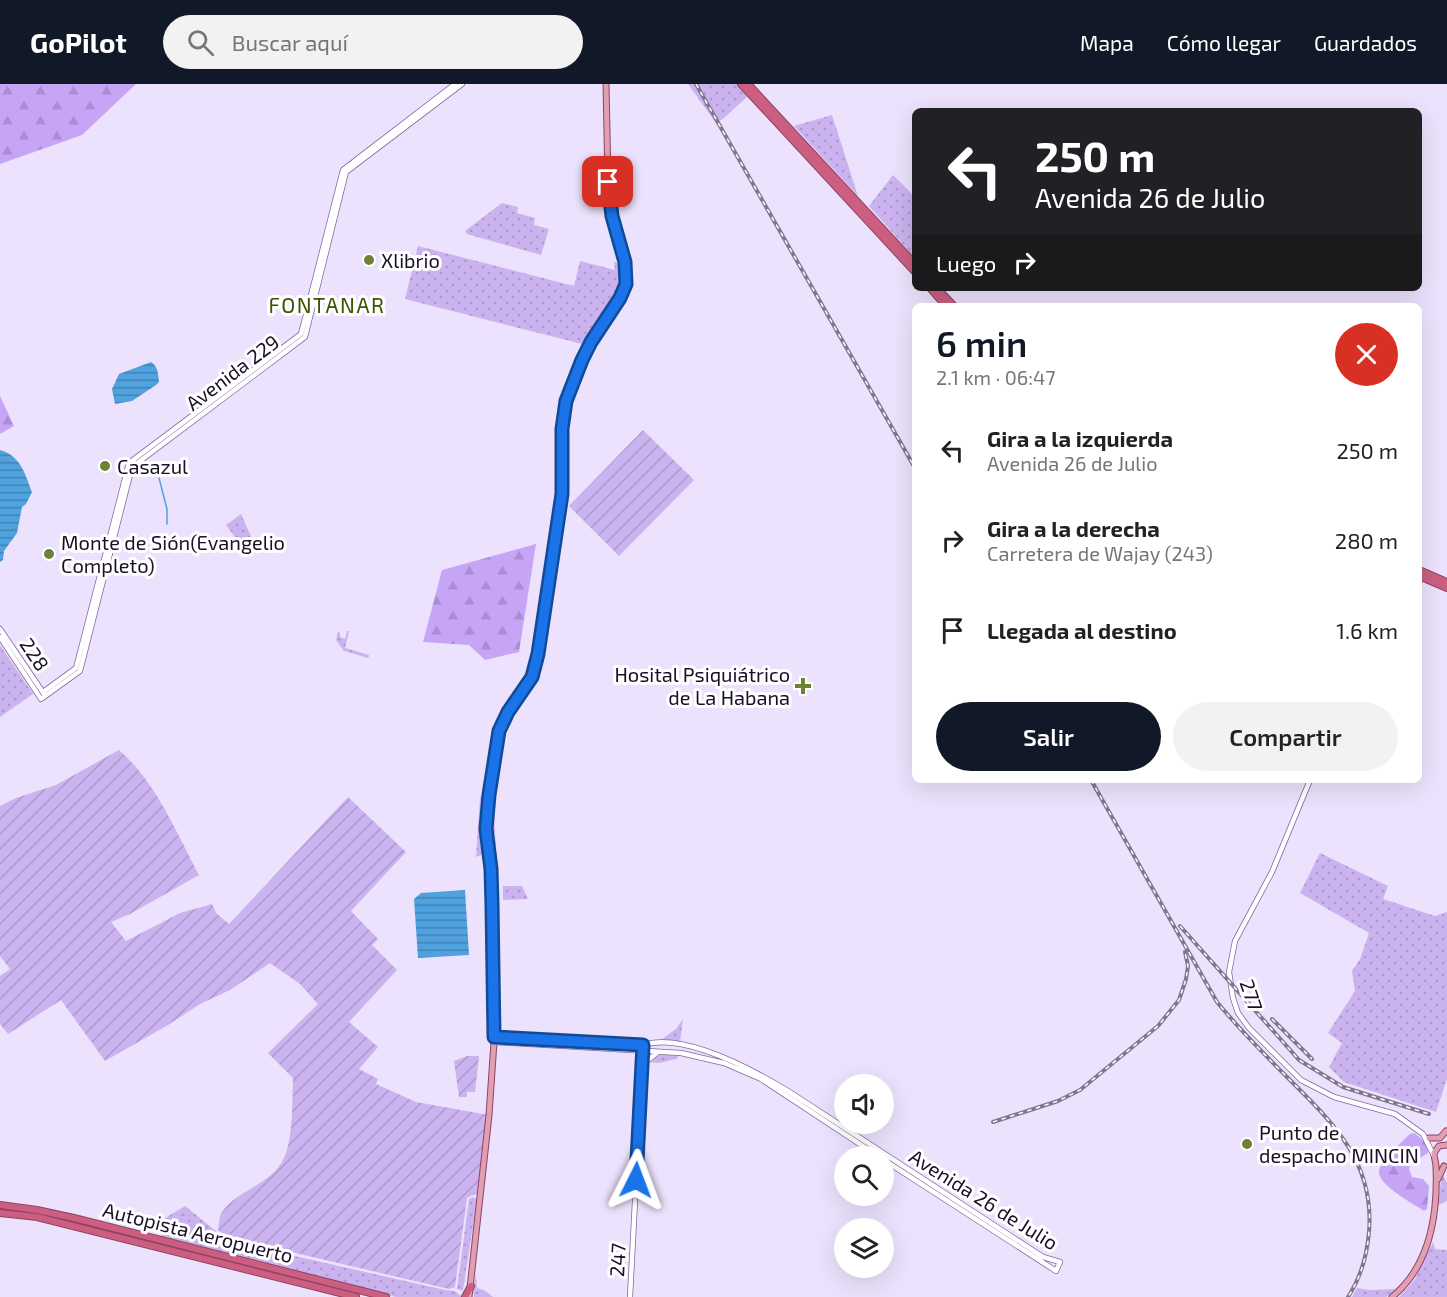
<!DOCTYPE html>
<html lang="es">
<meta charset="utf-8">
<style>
:root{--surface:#fff;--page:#f2f2f2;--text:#222;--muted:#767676;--accent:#111827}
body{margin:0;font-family:"Exo 2",sans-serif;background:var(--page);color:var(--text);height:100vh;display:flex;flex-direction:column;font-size:22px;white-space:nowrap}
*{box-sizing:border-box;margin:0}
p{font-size:20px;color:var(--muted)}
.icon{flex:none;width:33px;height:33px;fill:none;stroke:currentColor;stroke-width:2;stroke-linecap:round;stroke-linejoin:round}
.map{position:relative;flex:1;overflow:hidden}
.panel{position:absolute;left:912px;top:219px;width:510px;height:480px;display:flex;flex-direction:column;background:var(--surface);border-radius:9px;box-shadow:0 6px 24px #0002}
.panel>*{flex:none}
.banner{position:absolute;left:912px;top:24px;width:510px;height:183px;border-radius:9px;box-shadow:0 6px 24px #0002;background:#202124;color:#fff;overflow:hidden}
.controls{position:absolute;left:834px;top:990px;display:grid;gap:12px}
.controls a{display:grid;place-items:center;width:60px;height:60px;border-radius:50%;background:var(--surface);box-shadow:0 6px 24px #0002;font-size:30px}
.pin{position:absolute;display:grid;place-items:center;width:51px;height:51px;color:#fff;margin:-26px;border-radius:12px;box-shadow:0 3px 9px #0006}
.me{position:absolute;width:66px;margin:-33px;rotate:3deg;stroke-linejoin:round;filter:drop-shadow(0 0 4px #0008)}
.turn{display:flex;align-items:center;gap:21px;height:126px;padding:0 24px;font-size:27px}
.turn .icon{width:78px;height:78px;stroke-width:2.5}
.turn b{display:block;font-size:42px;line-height:51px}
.then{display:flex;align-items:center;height:57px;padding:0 24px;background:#0003;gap:12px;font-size:22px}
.round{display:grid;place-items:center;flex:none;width:63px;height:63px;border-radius:32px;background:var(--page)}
.overview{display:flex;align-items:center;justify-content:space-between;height:102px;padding:0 24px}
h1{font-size:36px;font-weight:600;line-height:45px;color:var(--accent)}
.action{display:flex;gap:12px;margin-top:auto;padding:12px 24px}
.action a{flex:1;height:69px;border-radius:36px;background:var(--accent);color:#fff;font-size:24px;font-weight:600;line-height:69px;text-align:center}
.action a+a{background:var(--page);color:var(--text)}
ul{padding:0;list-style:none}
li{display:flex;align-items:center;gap:18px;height:90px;padding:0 24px}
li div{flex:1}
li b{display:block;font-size:22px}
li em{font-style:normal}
header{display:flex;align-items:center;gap:36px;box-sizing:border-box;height:84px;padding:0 30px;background:var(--accent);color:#fff}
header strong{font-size:28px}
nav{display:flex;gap:33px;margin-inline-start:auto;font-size:21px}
.search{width:420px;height:54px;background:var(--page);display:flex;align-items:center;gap:15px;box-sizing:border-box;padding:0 21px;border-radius:33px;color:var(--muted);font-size:22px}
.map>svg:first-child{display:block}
.grass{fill:url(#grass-dots)}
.forest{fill:url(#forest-firs)}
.garden{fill:url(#garden-furrows)}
.water{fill:url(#water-rules)}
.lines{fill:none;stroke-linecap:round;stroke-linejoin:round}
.stream{stroke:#50a2de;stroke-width:1.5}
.minor-casing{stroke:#8067a3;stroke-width:6}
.major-casing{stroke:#8e4362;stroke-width:7}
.highway-casing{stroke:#8e4362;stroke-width:8}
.minor{stroke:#fff;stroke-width:4.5}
.major{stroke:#e09fb3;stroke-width:5}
.highway{stroke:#cc5f81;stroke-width:6}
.rail-casing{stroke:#80768f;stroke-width:4}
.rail{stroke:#fff;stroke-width:1.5;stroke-dasharray:4.5;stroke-linecap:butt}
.route-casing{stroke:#114b97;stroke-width:15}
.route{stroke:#1a73e8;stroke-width:10}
.poi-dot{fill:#6d8234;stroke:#fff;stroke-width:2}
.labels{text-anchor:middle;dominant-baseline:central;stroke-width:6;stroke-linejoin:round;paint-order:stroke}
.poi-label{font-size:20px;fill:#1a0f27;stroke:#fff;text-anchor:start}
.street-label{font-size:20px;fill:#1a0f27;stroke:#fff}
.neighbourhood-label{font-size:21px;letter-spacing:1.5px;fill:#405100;stroke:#fff}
</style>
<header>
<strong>GoPilot</strong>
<div class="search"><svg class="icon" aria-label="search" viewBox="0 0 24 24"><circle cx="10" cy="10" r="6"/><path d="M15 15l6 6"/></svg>Buscar aquí</div>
<nav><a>Mapa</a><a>Cómo llegar</a><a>Guardados</a></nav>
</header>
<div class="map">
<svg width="1447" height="1213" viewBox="0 0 1447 1213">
<defs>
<pattern id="grass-dots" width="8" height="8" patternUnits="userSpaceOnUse" patternTransform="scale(1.5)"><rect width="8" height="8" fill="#cbb3ef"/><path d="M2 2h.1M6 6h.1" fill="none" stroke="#ae99cd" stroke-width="1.8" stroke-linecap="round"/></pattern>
<pattern id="forest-firs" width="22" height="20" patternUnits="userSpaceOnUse" patternTransform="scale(1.5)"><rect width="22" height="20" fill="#c6a5f6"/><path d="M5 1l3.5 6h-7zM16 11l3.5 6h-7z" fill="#aa8dd3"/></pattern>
<pattern id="garden-furrows" width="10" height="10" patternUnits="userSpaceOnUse" patternTransform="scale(1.5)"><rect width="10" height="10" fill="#cbb3ef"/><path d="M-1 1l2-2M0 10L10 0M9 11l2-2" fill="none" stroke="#ae99cd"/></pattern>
<pattern id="water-rules" width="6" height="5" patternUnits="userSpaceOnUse" patternTransform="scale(1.5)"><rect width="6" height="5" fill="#50a2de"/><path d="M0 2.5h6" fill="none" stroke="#4282b4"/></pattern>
</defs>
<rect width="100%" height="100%" fill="#ece2fd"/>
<path class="grass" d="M688,0H737L748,12L724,34L716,39Z
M832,31L858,112L794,42Z
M893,91L915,113V174L869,122Z
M502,119L518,123L517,129L535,134L534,141L549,145L541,171L467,150L465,147Z
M418,162L574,202L580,177L615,186L614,178L621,179C627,201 615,218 603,235L597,237L599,241L586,261L405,215Z
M241,430L253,457L243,464L226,441Z
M338,547L340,549V553L345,555L347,547H349L345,564L369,571L368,574L344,567L336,556Z
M0,561L33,610L0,633Z
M486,712L482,747L484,768L481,771L476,773L480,713Z
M491,731H494L499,816H495L489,750Z
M1320,769L1388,802L1383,815L1435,832L1447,828V995L1436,1028L1344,998L1329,983L1342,959L1328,949L1355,907L1352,887L1360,875L1369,849L1300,809Z
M503,802H522L528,815L503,816Z
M683,935L680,958L661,956L676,945Z
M661,970L678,972V974L660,979L649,978Z
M1442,1089L1447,1099V1117L1438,1121Z
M473,1113L477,1115L463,1207L457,1205L469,1115Z
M185,1122L233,1161L255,1163L445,1206L455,1207L462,1213H396L161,1153L162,1136Z
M1433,1158L1435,1165L1447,1166V1213H1399L1414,1197Z
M476,1191L477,1204L484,1206L493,1213H474L473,1206Z
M1357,1204L1368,1206L1396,1205L1386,1213H1352Z"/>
<path class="forest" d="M0,0H136L82,51L0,80Z
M0,312L14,342L0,350Z
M536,460L519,568L485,576L469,561L423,558L442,486Z
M1414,1049C1421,1053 1428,1061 1428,1069L1410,1080L1409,1085L1412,1093L1423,1095L1429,1102L1427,1125L1424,1127C1414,1120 1377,1101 1379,1087C1381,1077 1402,1058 1410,1050Z"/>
<path class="garden" d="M643,346L694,396L619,472L569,422Z
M119,666C156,698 176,748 199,791L130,830L111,838L126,857L180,829L212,820L216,829L229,840L348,713L406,768L351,827L378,855L372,861L397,886L349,938L378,963L359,985L378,995L376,1000L416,1018L489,1031L480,1110L473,1111L467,1114L455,1203L449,1205L257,1160L234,1159L218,1146C219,1140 219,1133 222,1128C237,1107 265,1102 280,1081C294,1063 292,1017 293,994L268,969L318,920L300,900L270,879L230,906L200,920L168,941L105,977L61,916L8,950L0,940V892L10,885L0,872V722L16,714L56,701Z
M467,972H479L475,1008H467V1013H459L454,977Z"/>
<path class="water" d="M151,278C158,282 158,290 159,298L156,301L132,317L115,320L112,305L119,290Z
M0,366C21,372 25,390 32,408L26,420L22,423L17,449L4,467L3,476L0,478Z
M465,806L469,871L418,874L414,815L421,809Z"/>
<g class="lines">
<path class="stream" d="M159,394L167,425V440"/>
<defs>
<path id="minor" d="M0,545L44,610
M0,553L41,615L80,587L132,383L305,253L346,88L462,0
M43,608L76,584L129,379L301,250L343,86L455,0
M1310,696L1272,788L1235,857L1229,888L1233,914L1238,929L1249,944L1301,996L1334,1013L1395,1030L1423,1050L1434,1072
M494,953L643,961C684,948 753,986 788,1007L1043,1173L1060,1178L1056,1187L884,1076
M494,958L681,969L724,979L761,995L878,1072
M642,981L658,968
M630,1213L643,964"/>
<path id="major" d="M1429,1054H1440L1446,1047
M1438,1095L1444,1082
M469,1213L489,1031L494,958V888L491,785L486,756L487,726L499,647L508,628L532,593L538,570L562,410V345L566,317L582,276L620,214L626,200V186L612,132L608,98L606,0
M1392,1213C1430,1182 1438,1130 1436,1083C1436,1078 1434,1074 1434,1069L1439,1062L1447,1061"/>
<path id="highway" d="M741,0L915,188
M748,0L915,180
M930,204L946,222
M937,204L954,222
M1419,486L1447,498
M1419,492L1447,504
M0,1121L37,1126L74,1134L386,1213
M0,1129L37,1133L356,1213
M465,1213L471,1202"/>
</defs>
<use href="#minor" class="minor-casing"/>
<use href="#major" class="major-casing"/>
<use href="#highway" class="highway-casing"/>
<use href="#minor" class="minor"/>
<use href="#major" class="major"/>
<use href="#highway" class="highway"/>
<defs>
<path id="rail" d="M696,0L915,384
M1091,696L1217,918C1239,945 1262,968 1286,992C1332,1038 1375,1077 1369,1148C1367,1172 1361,1193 1348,1213
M1180,842L1299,976L1343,1003L1429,1030
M1272,935L1312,975
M993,1038L1058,1017L1080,1006L1158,942L1179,916L1186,895L1188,882L1185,868"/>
</defs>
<use href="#rail" class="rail-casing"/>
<use href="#rail" class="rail"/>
</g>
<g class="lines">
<defs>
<path id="route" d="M608,98L612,132L625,178L626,200L620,214L591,258L582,276L566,317L562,345V410L538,570L532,593L508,628L499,647L489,711L486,745L491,785L492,821L494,953L643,961L636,1096"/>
</defs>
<use href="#route" class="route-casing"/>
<use href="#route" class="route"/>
</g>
<g class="poi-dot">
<circle cx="369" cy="176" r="6"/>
<circle cx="105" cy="382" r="6"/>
<circle cx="49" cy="470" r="6"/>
<path d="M800 593h6v6h6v6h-6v6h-6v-6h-6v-6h6z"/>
<circle cx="1247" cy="1060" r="6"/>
</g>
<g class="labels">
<g class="poi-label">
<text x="381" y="176">Xlibrio</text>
<text x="117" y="382">Casazul</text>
<text x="61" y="458">Monte de Sión(Evangelio<tspan x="61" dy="23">Completo)</tspan></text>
<text x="790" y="590" text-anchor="end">Hosital Psiquiátrico<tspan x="790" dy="23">de La Habana</tspan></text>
<text x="1259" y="1048">Punto de<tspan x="1259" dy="23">despacho MINCIN</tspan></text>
</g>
<g class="street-label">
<text transform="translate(232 288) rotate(-37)">Avenida 229</text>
<text transform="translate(35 570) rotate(56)">228</text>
<text transform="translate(1252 911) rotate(71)">277</text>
<text transform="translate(984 1115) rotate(32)">Avenida 26 de Julio</text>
<text transform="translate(198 1148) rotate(14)">Autopista Aeropuerto</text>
<text transform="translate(617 1176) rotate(-87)">247</text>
</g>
<g class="neighbourhood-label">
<text x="327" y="220">FONTANAR</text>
</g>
</g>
</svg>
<div class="controls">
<a><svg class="icon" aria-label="sound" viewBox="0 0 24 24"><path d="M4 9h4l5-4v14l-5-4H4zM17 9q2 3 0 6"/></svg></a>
<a><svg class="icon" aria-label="search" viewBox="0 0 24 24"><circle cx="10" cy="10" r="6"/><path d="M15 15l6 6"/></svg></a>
<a><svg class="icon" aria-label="layers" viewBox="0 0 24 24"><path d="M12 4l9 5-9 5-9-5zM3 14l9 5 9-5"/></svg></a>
</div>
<div class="pin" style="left:608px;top:98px;background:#d93025"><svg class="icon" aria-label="arrive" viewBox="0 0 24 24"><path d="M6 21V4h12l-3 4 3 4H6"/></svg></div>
<svg class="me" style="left:636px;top:1096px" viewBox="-20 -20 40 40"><path d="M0-17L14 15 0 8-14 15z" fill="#1a73e8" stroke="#fff" stroke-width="4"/></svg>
<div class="banner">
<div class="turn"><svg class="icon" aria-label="left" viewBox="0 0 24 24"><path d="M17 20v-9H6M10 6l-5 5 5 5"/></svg><div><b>250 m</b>Avenida 26 de Julio</div></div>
<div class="then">Luego<svg class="icon" aria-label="right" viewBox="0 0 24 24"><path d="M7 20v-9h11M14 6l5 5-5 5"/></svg></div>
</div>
<section class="panel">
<div class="overview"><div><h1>6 min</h1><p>2.1 km · 06:47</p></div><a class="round" style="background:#d93025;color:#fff"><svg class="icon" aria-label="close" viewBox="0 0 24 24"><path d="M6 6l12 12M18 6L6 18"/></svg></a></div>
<ul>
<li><svg class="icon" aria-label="left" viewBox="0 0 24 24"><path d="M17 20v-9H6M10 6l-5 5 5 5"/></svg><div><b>Gira a la izquierda</b><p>Avenida 26 de Julio</p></div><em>250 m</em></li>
<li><svg class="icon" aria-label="right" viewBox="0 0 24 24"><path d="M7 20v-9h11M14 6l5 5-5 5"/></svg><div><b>Gira a la derecha</b><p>Carretera de Wajay (243)</p></div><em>280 m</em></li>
<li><svg class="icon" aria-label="arrive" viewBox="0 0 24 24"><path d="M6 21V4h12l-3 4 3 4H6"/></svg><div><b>Llegada al destino</b></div><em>1.6 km</em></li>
</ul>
<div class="action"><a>Salir</a><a>Compartir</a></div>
</section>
</div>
